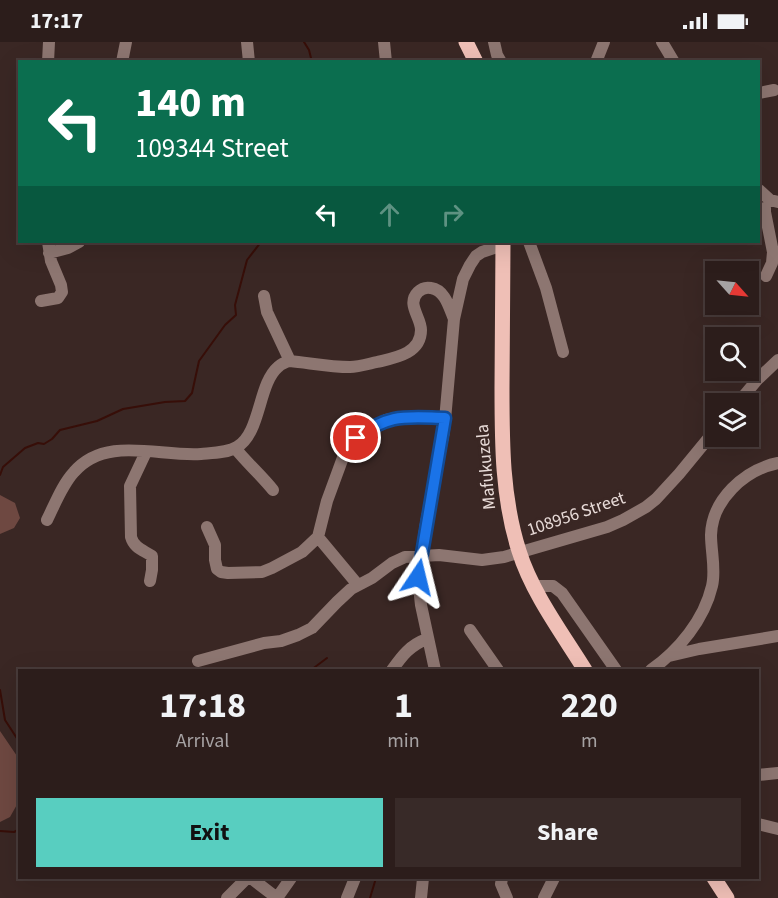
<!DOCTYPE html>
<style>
:root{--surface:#2c1d1b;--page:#382a28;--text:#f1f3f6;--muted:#a6a2a3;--line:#483b3a;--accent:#58cec0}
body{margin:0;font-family:"Source Sans 3",sans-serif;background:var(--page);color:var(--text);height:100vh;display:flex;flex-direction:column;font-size:22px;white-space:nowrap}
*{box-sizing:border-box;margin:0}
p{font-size:20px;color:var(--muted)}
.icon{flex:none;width:33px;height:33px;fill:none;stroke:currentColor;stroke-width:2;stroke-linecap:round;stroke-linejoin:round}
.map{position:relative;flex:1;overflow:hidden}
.sheet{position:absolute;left:18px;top:627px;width:741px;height:210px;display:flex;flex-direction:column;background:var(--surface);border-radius:0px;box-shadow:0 6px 24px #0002,0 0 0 2px var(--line)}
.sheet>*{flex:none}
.hud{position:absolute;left:18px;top:18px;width:742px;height:183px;border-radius:0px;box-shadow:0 6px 24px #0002,0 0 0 2px var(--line);background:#0b6e4f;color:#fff;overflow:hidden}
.needle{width:39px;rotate:117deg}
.fabs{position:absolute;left:705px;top:219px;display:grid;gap:12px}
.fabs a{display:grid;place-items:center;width:54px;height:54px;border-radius:0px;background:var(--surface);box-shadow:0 6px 24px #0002,0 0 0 2px var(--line);font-size:30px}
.pin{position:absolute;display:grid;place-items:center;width:51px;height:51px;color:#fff;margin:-26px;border:3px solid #fff;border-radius:50%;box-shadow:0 2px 6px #0007}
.me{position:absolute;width:66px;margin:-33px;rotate:10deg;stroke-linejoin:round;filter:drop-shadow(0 0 4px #0008)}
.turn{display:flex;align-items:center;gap:21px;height:126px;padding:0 18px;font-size:27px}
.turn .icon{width:78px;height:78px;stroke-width:2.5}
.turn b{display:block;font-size:42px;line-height:51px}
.lanes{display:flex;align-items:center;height:57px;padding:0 18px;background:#0003;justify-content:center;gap:30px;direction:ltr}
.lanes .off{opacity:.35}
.eta{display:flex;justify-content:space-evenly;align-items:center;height:102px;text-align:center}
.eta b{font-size:36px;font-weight:700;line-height:42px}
.action{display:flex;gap:12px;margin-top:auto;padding:12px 18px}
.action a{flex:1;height:69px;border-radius:0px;background:var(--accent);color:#111;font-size:24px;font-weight:700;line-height:69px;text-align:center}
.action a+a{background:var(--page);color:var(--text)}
.status{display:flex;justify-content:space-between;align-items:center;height:42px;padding:0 30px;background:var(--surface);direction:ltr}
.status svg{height:16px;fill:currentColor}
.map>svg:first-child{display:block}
.green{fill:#6e4841}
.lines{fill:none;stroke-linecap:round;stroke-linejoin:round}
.stream{stroke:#370e08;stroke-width:2}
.minor{stroke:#8d7671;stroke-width:12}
.major{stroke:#efbfb6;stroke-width:15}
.route-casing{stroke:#114b97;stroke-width:15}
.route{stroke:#1a73e8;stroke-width:10}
.labels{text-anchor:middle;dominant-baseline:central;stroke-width:6;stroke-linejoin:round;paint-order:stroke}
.street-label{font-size:18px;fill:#e8dbd8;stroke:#3a2724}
</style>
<div class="status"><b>17:17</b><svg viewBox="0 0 49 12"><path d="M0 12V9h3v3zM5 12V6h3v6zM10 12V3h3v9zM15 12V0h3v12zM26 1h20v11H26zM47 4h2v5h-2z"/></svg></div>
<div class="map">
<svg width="778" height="856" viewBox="0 0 778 856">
<rect width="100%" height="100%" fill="#3a2724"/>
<path class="green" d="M0,453L15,461L20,476L14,486L0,492Z
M0,689L17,714L20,721L19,759L10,775L0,780Z"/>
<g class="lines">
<path class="stream" d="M304,0L309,8L312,20
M0,433L3,425L25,406L38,401L44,402L52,397L60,388L97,379L123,367L165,360L185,359L192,351L199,319L225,283L236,273L235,263L247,218L261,200
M311,628L327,616
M0,648L5,678L20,701
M0,789L14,790L20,787
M370,856L376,836"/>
<path class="minor" d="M247,0L249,20
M384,0L386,20
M494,0L497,13L501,20
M662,0L674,20
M48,20L49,0
M122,20L126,0
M596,20L604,0
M759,51L774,48
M759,148L770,158L778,160
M765,166V170L773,210L772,221L766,234
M529,200L546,246L563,310
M49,211L68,206L79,200
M264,254L267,270L290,319
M41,259L58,256L62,250L61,243L51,219L48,200
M737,362L757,338L778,318
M235,406C247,421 261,433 273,448
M146,410L130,444L131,495C134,506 143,508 152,514V528L150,539
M47,478C55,462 62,443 74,430C106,393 159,415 201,412C212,411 227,411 237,405C261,391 258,342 278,325C281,322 286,320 290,319C310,321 330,325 350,325C358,325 368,322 377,320C394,316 421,312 421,288C421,275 406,262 418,250C421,247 426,245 431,246C445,248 449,265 454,277
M207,485L215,503V518L217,527L221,530L228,531L262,530L272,526L302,510L318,495L358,543
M318,495L327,459L345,410L350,401L364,390L386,378L401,375L445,376
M534,544H553L562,551L616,628
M470,588L498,628
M669,614L699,607L778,594
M198,619L264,601L281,599L298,593L312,586L337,560L351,547L372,536L392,521L405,515L439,513L482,518L504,515L607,485L623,478L646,465L656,457L679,432L716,387
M392,628C402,614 410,603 427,597
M435,628L421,563L418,535L426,481L444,389L454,277L463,237L470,223L476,214L482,210L503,203
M651,628C679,608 704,578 712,544C716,528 711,510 711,493C712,458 744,428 778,421
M758,733L778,731
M758,782L778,787
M251,836L277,856
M502,836L501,842L507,856
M227,856L247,836
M277,856L291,836
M347,856L355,836
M421,856L423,836
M544,856L554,836"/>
<path class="major" d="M466,0L476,20
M503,200C503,248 502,297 502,346C502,401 502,456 519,509C532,551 562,591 585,628
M714,836L727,856"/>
</g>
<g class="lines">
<defs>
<path id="route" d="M356,396C390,371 405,375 445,376L418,535"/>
</defs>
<use href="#route" class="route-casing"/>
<use href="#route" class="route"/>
</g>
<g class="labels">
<g class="street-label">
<text transform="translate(486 425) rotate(-95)">Mafukuzela</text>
<text transform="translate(576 472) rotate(-19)">108956 Street</text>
</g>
</g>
</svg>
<div class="fabs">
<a><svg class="needle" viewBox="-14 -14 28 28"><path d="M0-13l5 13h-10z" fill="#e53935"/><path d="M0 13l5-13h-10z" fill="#a6a2a3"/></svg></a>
<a><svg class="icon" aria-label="search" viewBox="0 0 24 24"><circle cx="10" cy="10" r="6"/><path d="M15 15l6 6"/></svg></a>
<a><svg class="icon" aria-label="layers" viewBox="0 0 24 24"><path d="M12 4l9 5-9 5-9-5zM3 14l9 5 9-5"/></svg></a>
</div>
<div class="pin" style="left:356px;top:396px;background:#d93025"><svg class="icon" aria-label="arrive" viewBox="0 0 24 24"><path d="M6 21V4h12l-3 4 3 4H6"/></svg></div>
<svg class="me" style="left:418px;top:535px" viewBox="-20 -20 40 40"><path d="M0-17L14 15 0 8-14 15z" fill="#1a73e8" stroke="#fff" stroke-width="4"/></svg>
<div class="hud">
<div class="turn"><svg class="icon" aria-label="left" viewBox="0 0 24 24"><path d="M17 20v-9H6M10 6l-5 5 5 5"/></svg><div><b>140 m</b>109344 Street</div></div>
<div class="lanes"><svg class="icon" aria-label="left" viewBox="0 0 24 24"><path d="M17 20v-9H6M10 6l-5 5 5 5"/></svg><svg class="icon off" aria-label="ahead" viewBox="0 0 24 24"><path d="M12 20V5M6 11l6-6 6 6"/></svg><svg class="icon off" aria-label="right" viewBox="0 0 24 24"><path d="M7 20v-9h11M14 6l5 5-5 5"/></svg></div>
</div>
<section class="sheet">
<div class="eta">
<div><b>17:18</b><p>Arrival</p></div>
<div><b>1</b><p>min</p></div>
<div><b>220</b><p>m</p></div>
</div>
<div class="action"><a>Exit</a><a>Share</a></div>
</section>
</div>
